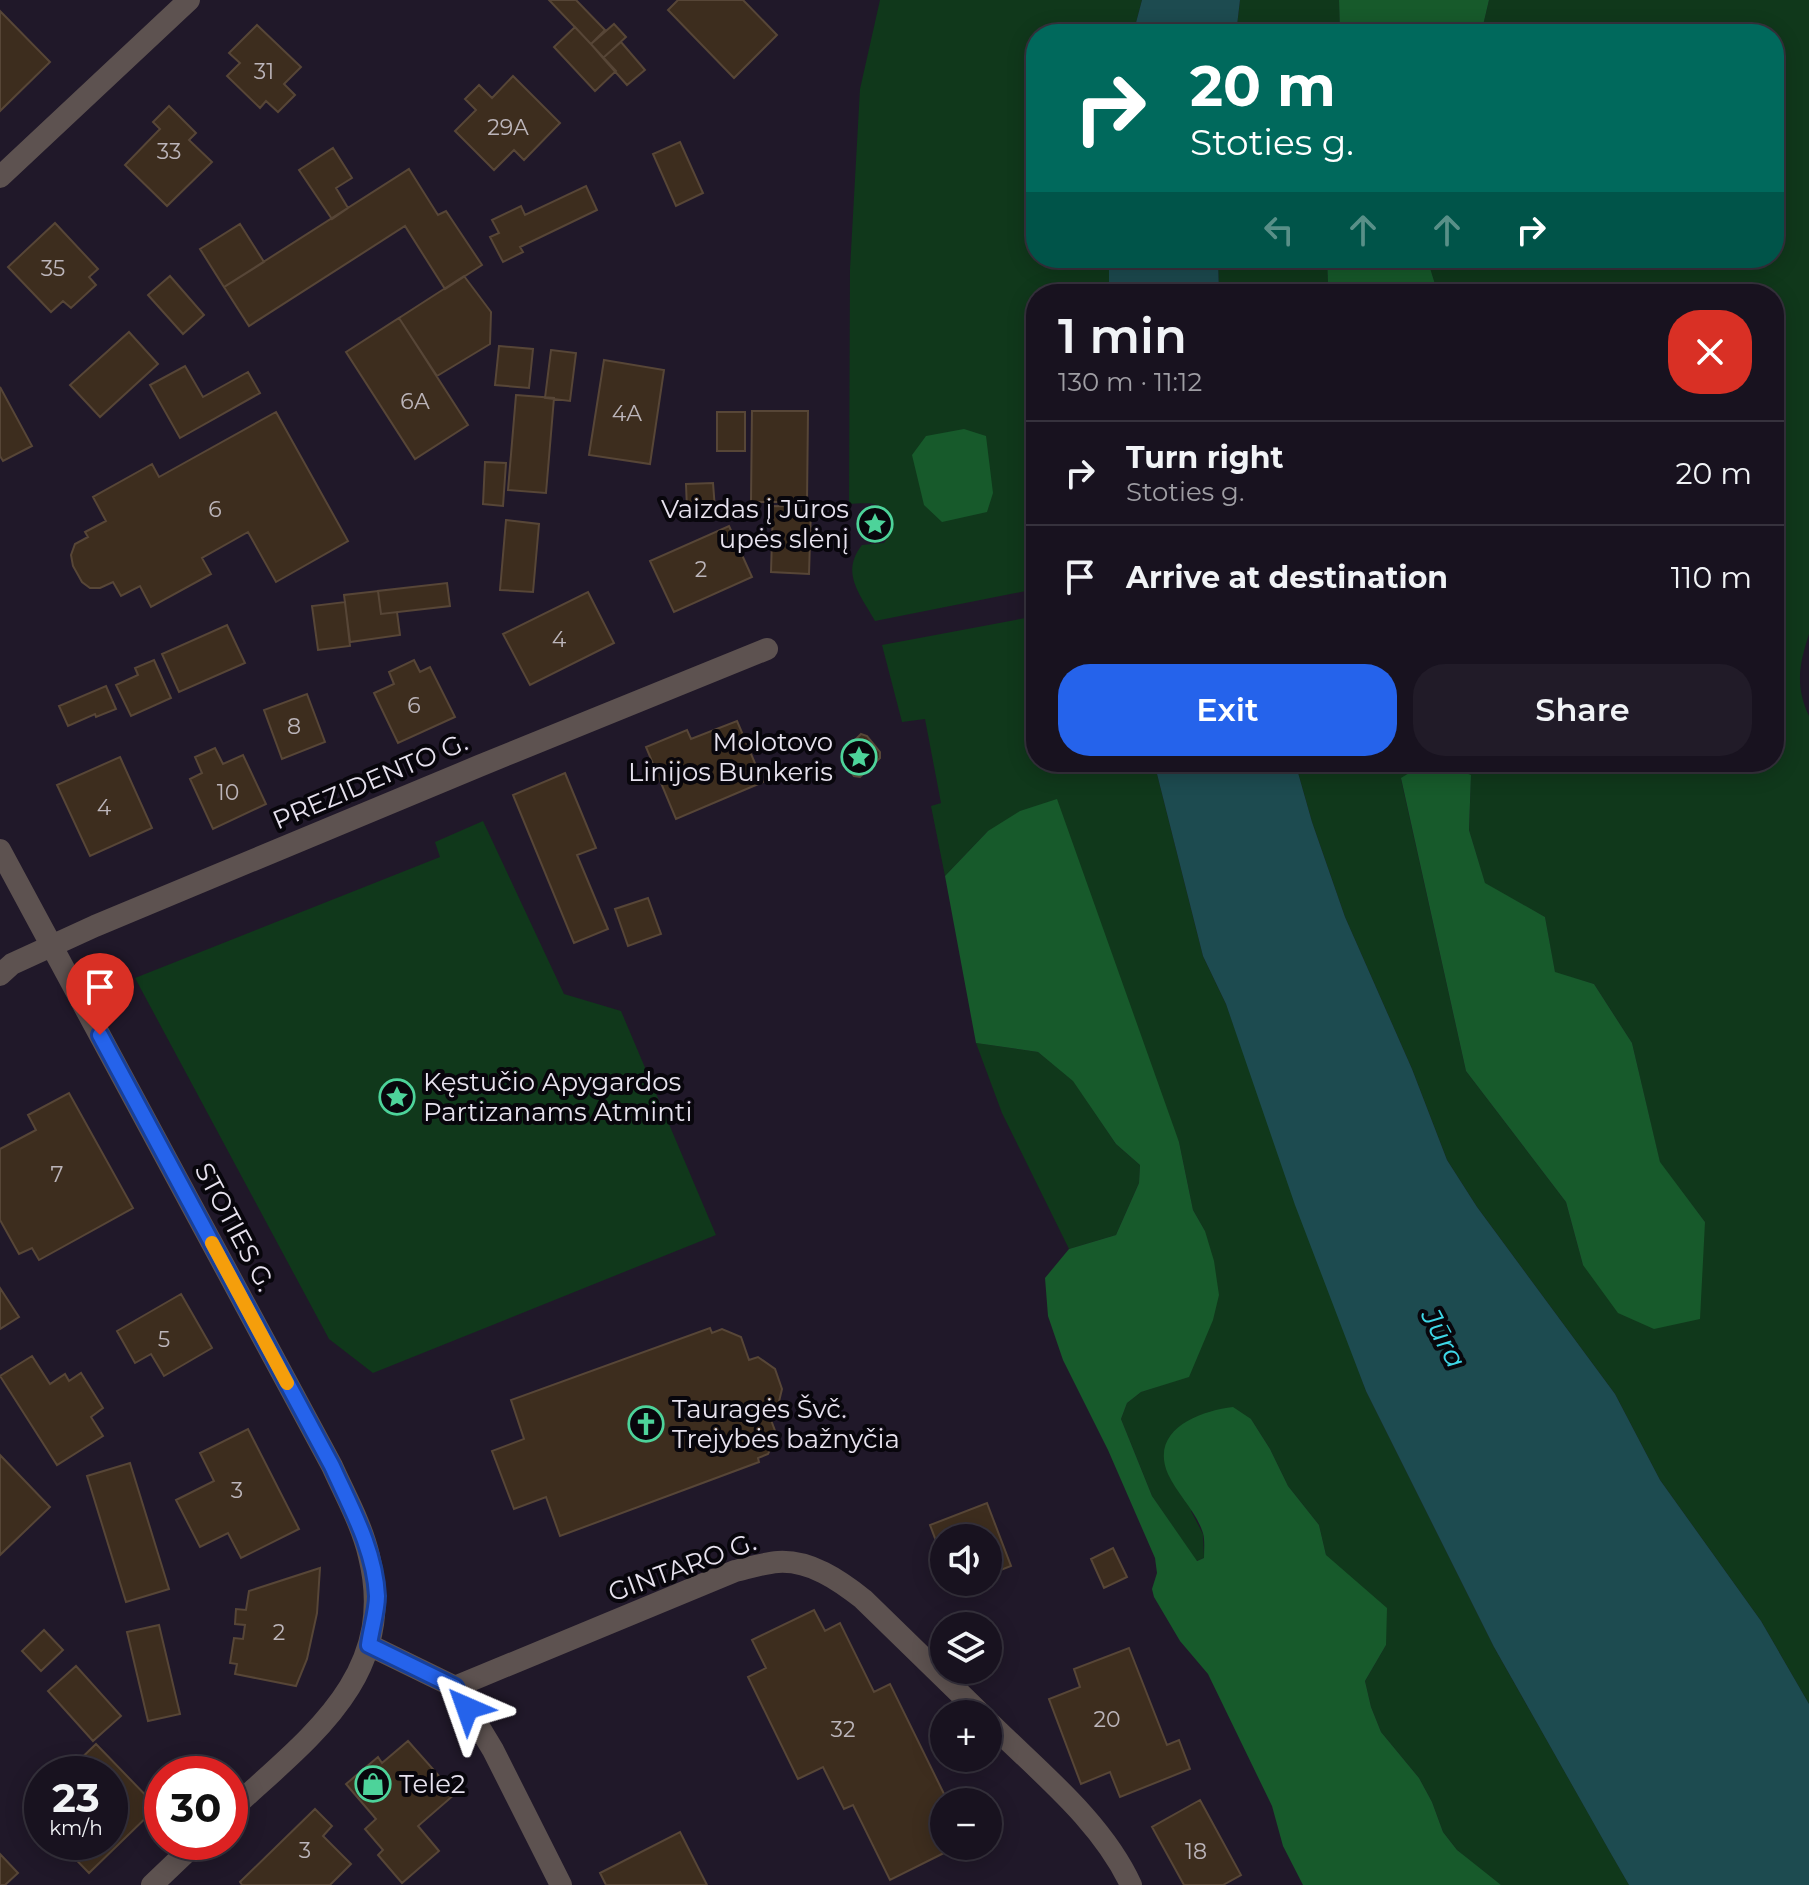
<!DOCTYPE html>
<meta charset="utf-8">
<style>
:root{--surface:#18121f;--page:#211b28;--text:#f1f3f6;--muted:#9f9ea4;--line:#36323d;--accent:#2563eb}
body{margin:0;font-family:Montserrat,sans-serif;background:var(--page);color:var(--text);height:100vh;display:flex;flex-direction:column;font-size:30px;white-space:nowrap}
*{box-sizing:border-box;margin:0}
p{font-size:26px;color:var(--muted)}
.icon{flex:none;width:44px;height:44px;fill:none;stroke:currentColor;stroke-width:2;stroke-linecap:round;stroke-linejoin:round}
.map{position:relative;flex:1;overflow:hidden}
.details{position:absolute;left:1026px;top:284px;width:758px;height:488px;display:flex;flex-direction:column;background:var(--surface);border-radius:32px;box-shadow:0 4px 20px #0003,0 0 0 2px var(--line)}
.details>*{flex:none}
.hud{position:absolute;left:1026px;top:24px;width:758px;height:244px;border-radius:32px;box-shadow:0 4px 20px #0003,0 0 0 2px var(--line);background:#00695c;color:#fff;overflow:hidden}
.controls{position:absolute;left:930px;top:1524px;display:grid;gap:16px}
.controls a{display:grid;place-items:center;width:72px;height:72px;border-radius:50%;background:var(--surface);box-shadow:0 4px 20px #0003,0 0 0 2px var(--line);font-size:40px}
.speed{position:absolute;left:24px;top:1756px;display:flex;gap:16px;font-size:40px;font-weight:700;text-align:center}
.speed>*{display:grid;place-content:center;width:104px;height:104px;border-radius:50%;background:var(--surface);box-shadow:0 4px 20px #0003,0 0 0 2px var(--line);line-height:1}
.speed small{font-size:20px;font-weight:400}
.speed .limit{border:12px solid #d22;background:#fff;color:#111}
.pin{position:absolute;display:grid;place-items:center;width:68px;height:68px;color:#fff;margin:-82px -34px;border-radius:50% 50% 50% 0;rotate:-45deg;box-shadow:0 0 8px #0007}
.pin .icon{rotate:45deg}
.me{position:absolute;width:88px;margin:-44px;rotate:317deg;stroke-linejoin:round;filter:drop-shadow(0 0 6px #0008)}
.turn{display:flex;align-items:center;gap:28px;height:168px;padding:0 32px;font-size:36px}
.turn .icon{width:104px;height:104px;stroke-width:2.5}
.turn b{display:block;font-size:56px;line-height:68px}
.lanes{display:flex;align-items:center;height:76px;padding:0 32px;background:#0003;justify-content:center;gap:40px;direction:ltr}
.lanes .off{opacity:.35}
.round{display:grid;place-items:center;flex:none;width:84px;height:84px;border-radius:32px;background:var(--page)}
.head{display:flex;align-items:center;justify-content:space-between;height:136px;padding:0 32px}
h1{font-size:48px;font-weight:600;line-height:60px}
.primary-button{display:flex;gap:16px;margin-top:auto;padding:16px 32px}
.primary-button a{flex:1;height:92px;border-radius:32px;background:var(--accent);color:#fff;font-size:32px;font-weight:600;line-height:92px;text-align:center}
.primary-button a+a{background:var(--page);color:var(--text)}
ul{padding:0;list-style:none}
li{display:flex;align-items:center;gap:24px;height:104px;padding:0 32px;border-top:2px solid var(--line)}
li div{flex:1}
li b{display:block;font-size:30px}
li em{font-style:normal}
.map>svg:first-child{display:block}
.green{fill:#10381b}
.forest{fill:#175a2b}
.water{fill:#1d4b50}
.building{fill:#3d2d1e;stroke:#574637;stroke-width:2}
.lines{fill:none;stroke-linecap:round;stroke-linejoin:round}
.minor{stroke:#5d5250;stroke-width:22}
.route-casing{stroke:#184099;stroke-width:20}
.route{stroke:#2563eb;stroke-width:14}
.slow{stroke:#f59e0b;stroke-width:14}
.labels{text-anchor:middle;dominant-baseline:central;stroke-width:8;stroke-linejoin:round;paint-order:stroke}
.number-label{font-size:22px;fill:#bcb5ba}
.poi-label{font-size:26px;fill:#e7e2ee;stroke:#08060c;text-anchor:start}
.street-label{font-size:26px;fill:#e7e2ee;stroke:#08060c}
.water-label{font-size:28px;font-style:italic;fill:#3fd8e8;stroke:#08060c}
</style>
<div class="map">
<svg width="1809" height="1885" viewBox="0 0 1809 1885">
<rect width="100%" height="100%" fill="#201829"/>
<path class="green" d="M880,0H1142L1133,34H1036V258H1109V294H1036V589L875,621C860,594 840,573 862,545L884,543C894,530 896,511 877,505C869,502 857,504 849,504L850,269L860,89Z
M1240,0H1339L1340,34H1236Z
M1489,0H1809V634C1799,665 1795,686 1809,716V1704L1761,1621L1660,1480L1615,1394L1477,1207L1447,1160L1412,1069L1345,917L1312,822L1295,762H1427L1401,779L1466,1071L1566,1202L1583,1265L1705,1222L1660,1163L1632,1043L1594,984L1555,973L1545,917L1485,884L1469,830L1471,776L1438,762H1774V294H1438L1427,258H1774V34H1481Z
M1218,258H1327L1328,284L1303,288L1301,294H1219Z
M1036,616V762H1154L1203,956L1226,1004L1366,1391L1494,1647L1629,1885H1501L1480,1871L1457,1850L1443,1832L1432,1802L1419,1778L1381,1732L1371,1707L1365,1681L1386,1645L1326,1555L1319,1525L1288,1486L1270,1449L1251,1419L1191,1511L1203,1534L1204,1558L1196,1561L1152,1496L1121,1419L1127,1403L1141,1392L1189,1376L1205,1231L1193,1210L1179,1142L988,831L945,876L931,806L941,803L925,719L902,722L882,645Z
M483,821L564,994L621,1011L716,1235L373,1373L329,1339L135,978L440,857L435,842Z
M976,1043L1038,1052L1073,1080L1116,1144L1140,1165L1139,1183L1116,1235L1069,1249L1002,1113Z"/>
<path class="forest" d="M1339,0H1489L1481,34H1340Z
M1327,258H1427L1438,294H1301L1303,288L1328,284Z
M964,429L986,436L993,493L987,512L942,522L924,505L912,455L926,436Z
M1427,762H1438L1471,775L1469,830L1485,883L1545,917L1555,972L1594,984L1632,1043L1660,1162L1705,1222L1700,1319L1654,1329L1618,1313L1583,1265L1566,1202L1466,1071L1401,778Z
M1057,799L1179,1142L1193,1210L1205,1231L1214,1261L1219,1295L1213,1320L1189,1377L1141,1392L1127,1403L1121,1419L1152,1496L1197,1561L1204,1558C1204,1550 1205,1540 1203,1533C1196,1511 1177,1494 1168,1474C1149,1430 1199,1411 1233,1407L1251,1419L1270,1449L1288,1486L1319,1525L1326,1555L1387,1608L1386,1645L1365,1681L1371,1707L1381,1732L1419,1778L1432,1802L1443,1832L1457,1850L1501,1885H1303L1283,1846L1272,1806L1208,1674L1180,1641L1154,1597L1152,1589L1157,1573L1155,1558L1108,1450L1063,1360L1048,1316L1045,1278L1069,1249L1116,1235L1139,1183L1140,1165L1116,1144L1073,1081L1038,1052L976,1043L945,876L988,831L1020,811Z"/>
<path class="water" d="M1142,0H1240L1236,34H1133Z
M1109,258H1218L1219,294H1109Z
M1154,762H1295L1312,822L1345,917L1412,1069L1447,1160L1477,1207L1615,1394L1660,1480L1761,1621L1809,1704V1885H1629L1610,1852L1494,1647L1366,1391L1295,1205L1226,1004L1203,956Z"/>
<path class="building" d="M549,0H576L605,30L591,44Z
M678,0H743L777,35L734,78L668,10Z
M0,11L50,62L0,111Z
M614,24L626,37L603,58L591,44Z
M257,25L301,67L284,84L295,95L278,112L266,101L260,108L227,76L240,63L229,53Z
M575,27L616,71L595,91L554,47Z
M621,42L645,70L627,85L603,58Z
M513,76L560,123L524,160L514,150L494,170L455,131L476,110L465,99L479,85L492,98Z
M169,106L196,133L189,140L212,162L167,206L125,165L160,129L153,122Z
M680,142L703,193L676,206L653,154Z
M333,148L352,178L336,188L348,208L332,219L299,170Z
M409,169L438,215L446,211L482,265L445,289L405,226L249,326L224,287Z
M586,186L597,210L520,247L523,252L503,262L490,237L499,233L492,220L521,206L525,215Z
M55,223L98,269L89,277L96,285L71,308L63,301L51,312L8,267Z
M240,224L264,262L224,287L200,249Z
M170,276L204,315L183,334L148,295Z
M464,276L491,312L490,344L437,376L399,318Z
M399,318L468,425L415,459L346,352Z
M129,332L158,364L100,417L70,385Z
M499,346L533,349L529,388L495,385Z
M551,350L576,353L570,401L545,398Z
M604,360L664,370L650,464L589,455Z
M185,366L203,397L248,372L260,393L180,438L150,385Z
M0,387L32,446L3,461L0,456Z
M516,395L554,398L546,493L508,490Z
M752,411H808L807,502H751Z
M276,412L348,541L276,582L248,532L202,558L211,574L151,607L140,586L121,596L113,582L100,588H90L82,582L73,566L71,555L75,544L88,537L85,532L106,521L93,497L152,464L159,477Z
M717,412H745V451H717Z
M485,462L506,463L503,506L483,504Z
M713,483L715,509H687L686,484Z
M773,506L811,507L809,574L771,572Z
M506,520L539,524L533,592L500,590Z
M729,526L752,577L674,612L650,561Z
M447,583L450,606L381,614L378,591Z
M378,591L381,614L397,612L400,635L350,642L344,595Z
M588,592L614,643L530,685L503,634Z
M345,602L350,646L318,650L312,606Z
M227,625L245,663L179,692L162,654Z
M154,660L171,698L131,716L116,685L138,675L135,668Z
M414,660L420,672L430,667L455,717L398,743L374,693L394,684L389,672Z
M106,686L116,709L96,717L95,714L68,726L59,706Z
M307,694L325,742L282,759L264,710Z
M737,721L763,782L676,819L646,747L687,730L691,739Z
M861,734L867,736L880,752V758L860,777L854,776L843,762L842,753Z
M215,748L223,764L243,755L266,804L213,829L190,779L202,773L195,757Z
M120,757L152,828L90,856L57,785Z
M565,773L596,848L577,855L608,929L574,943L513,795Z
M648,898L661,934L628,946L615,909Z
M69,1093L133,1208L39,1260L32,1248L19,1254L0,1220V1149L36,1130L28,1115Z
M0,1288L19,1317L0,1329Z
M181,1294L212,1348L164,1376L151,1354L135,1363L117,1331Z
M710,1328L712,1333L722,1329L741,1337L749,1360L758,1357L775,1369L782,1389L777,1410L768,1412L777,1436L768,1454L758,1458L759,1462L560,1536L546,1497L514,1509L492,1451L524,1439L511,1400Z
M32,1356L50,1384L65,1374L69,1381L81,1373L103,1408L91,1417L103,1436L57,1465L0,1376Z
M248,1429L299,1529L241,1558L228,1533L200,1547L176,1500L214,1481L200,1453Z
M0,1455L50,1507L0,1555Z
M130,1463L169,1589L126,1602L87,1476Z
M987,1503L1011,1566L988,1575V1538H944V1562L930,1525Z
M1113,1548L1127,1577L1104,1588L1091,1559Z
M320,1568L317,1613L307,1659L296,1686L235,1674L237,1664L230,1663L234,1638L243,1639L245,1625L235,1624L236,1609L246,1610L249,1591Z
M814,1610L825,1631L840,1623L874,1692L890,1684L948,1802H944V1846H958L890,1880L853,1805L844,1809L823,1767L798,1779L748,1677L766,1668L752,1640Z
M159,1625L180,1714L148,1721L127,1632Z
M44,1630L63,1650L41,1671L22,1651Z
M1129,1648L1167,1745L1179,1740L1190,1769L1120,1797L1110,1772L1081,1784L1049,1699L1080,1687L1074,1669Z
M76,1666L121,1716L93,1741L48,1691Z
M408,1741L455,1794L418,1826L439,1851L402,1883L378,1855L383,1850L365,1829L376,1819L346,1784L378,1757L382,1763Z
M96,1744L157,1807L89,1873L59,1842H110V1774H73L69,1770Z
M1200,1800L1241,1875L1223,1885H1184L1152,1827Z
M315,1809L332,1826L323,1836L351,1864L330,1885H242L240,1882Z
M680,1832L707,1885H606L600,1873Z
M0,1854L18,1873L5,1885H0Z"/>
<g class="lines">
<path class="minor" d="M0,177L189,0
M0,850L332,1466C345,1495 362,1525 369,1556C399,1677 307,1739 230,1811
M0,975L12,964L95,926L479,766L767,649
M369,1645L455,1687L493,1750L561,1885
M455,1687L735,1571C748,1568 764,1563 778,1562C810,1560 839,1580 863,1599L981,1714
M988,1721C1038,1771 1101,1820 1131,1885
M152,1885L197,1842"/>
</g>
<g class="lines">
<defs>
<path id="route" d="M100,1035L332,1466C350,1506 375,1550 377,1596C377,1611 371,1629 369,1645L455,1687L467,1708"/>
</defs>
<use href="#route" class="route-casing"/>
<use href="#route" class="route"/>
<path class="slow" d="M212,1243L287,1383"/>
</g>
<defs>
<symbol id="sight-ring" viewBox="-11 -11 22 22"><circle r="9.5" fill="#08060c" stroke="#4dd39a" stroke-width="1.5"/><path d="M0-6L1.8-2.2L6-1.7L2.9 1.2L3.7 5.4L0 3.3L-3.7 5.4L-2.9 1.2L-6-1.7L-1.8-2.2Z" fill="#4dd39a"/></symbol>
<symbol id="church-ring" viewBox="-11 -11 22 22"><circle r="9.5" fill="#08060c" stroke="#4dd39a" stroke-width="1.5"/><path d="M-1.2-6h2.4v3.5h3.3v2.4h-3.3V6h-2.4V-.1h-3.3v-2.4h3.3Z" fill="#4dd39a"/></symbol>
<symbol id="shop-ring" viewBox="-11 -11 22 22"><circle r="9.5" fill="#08060c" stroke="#4dd39a" stroke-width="1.5"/><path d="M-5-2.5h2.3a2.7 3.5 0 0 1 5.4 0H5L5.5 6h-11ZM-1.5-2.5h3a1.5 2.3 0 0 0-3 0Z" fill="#4dd39a"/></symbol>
</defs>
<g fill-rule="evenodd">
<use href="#sight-ring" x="855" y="504" width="40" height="40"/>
<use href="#sight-ring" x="839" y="737" width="40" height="40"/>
<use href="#sight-ring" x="377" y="1077" width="40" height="40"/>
<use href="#church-ring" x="626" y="1404" width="40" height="40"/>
<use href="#shop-ring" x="353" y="1764" width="40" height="40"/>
</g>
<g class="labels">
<g class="number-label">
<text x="264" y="71">31</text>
<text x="508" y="127">29A</text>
<text x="169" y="151">33</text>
<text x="53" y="268">35</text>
<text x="415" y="401">6A</text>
<text x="627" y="413">4A</text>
<text x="215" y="509">6</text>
<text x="701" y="569">2</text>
<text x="559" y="639">4</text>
<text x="414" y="705">6</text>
<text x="294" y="726">8</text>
<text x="228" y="792">10</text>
<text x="104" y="807">4</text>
<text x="57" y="1174">7</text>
<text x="164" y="1339">5</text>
<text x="237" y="1490">3</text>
<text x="279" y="1632">2</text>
<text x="1107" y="1719">20</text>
<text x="843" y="1729">32</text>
<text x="305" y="1850">3</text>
<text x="1196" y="1851">18</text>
</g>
<g class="poi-label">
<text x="849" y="509" text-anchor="end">Vaizdas į Jūros<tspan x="849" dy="30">upės slėnį</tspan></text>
<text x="833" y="742" text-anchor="end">Molotovo<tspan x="833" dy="30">Linijos Bunkeris</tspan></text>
<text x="423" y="1082">Kęstučio Apygardos<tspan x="423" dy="30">Partizanams Atminti</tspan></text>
<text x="672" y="1409">Tauragės Švč.<tspan x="672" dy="30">Trejybės bažnyčia</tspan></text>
<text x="399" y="1784">Tele2</text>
</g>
<g class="street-label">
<text transform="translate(370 781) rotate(-23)">PREZIDENTO G.</text>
<text transform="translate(235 1227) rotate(62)">STOTIES G.</text>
<text transform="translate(682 1567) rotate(-20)">GINTARO G.</text>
</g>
<g class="water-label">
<text transform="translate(1444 1338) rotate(62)">Jūra</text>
</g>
</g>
</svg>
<div class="controls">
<a><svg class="icon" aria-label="sound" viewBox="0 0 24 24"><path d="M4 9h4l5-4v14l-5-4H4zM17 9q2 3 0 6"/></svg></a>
<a><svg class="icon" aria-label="layers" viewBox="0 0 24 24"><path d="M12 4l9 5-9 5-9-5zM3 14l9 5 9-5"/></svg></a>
<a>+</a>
<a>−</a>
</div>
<div class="speed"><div>23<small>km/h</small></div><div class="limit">30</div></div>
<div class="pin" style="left:100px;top:1035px;background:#d93025"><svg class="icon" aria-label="arrive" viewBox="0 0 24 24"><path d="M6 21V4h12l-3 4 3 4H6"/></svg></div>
<svg class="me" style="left:467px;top:1708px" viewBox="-20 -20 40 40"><path d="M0-17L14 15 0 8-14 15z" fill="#2563eb" stroke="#fff" stroke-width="4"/></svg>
<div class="hud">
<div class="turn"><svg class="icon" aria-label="right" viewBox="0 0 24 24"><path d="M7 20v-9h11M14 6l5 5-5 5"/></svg><div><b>20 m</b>Stoties g.</div></div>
<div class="lanes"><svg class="icon off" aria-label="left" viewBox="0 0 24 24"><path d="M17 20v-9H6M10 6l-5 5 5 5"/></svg><svg class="icon off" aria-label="ahead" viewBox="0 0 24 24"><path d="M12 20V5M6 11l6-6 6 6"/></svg><svg class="icon off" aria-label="ahead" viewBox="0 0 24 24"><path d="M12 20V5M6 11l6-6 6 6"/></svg><svg class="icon" aria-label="right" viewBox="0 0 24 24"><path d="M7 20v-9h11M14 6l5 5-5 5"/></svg></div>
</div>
<section class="details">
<div class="head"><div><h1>1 min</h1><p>130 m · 11:12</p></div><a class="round" style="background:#d93025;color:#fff"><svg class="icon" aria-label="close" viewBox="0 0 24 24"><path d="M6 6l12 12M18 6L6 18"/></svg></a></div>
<ul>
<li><svg class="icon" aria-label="right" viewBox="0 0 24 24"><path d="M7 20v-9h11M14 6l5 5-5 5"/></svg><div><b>Turn right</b><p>Stoties g.</p></div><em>20 m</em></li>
<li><svg class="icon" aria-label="arrive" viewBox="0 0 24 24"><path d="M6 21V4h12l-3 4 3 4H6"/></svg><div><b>Arrive at destination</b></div><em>110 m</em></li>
</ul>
<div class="primary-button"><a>Exit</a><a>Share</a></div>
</section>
</div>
